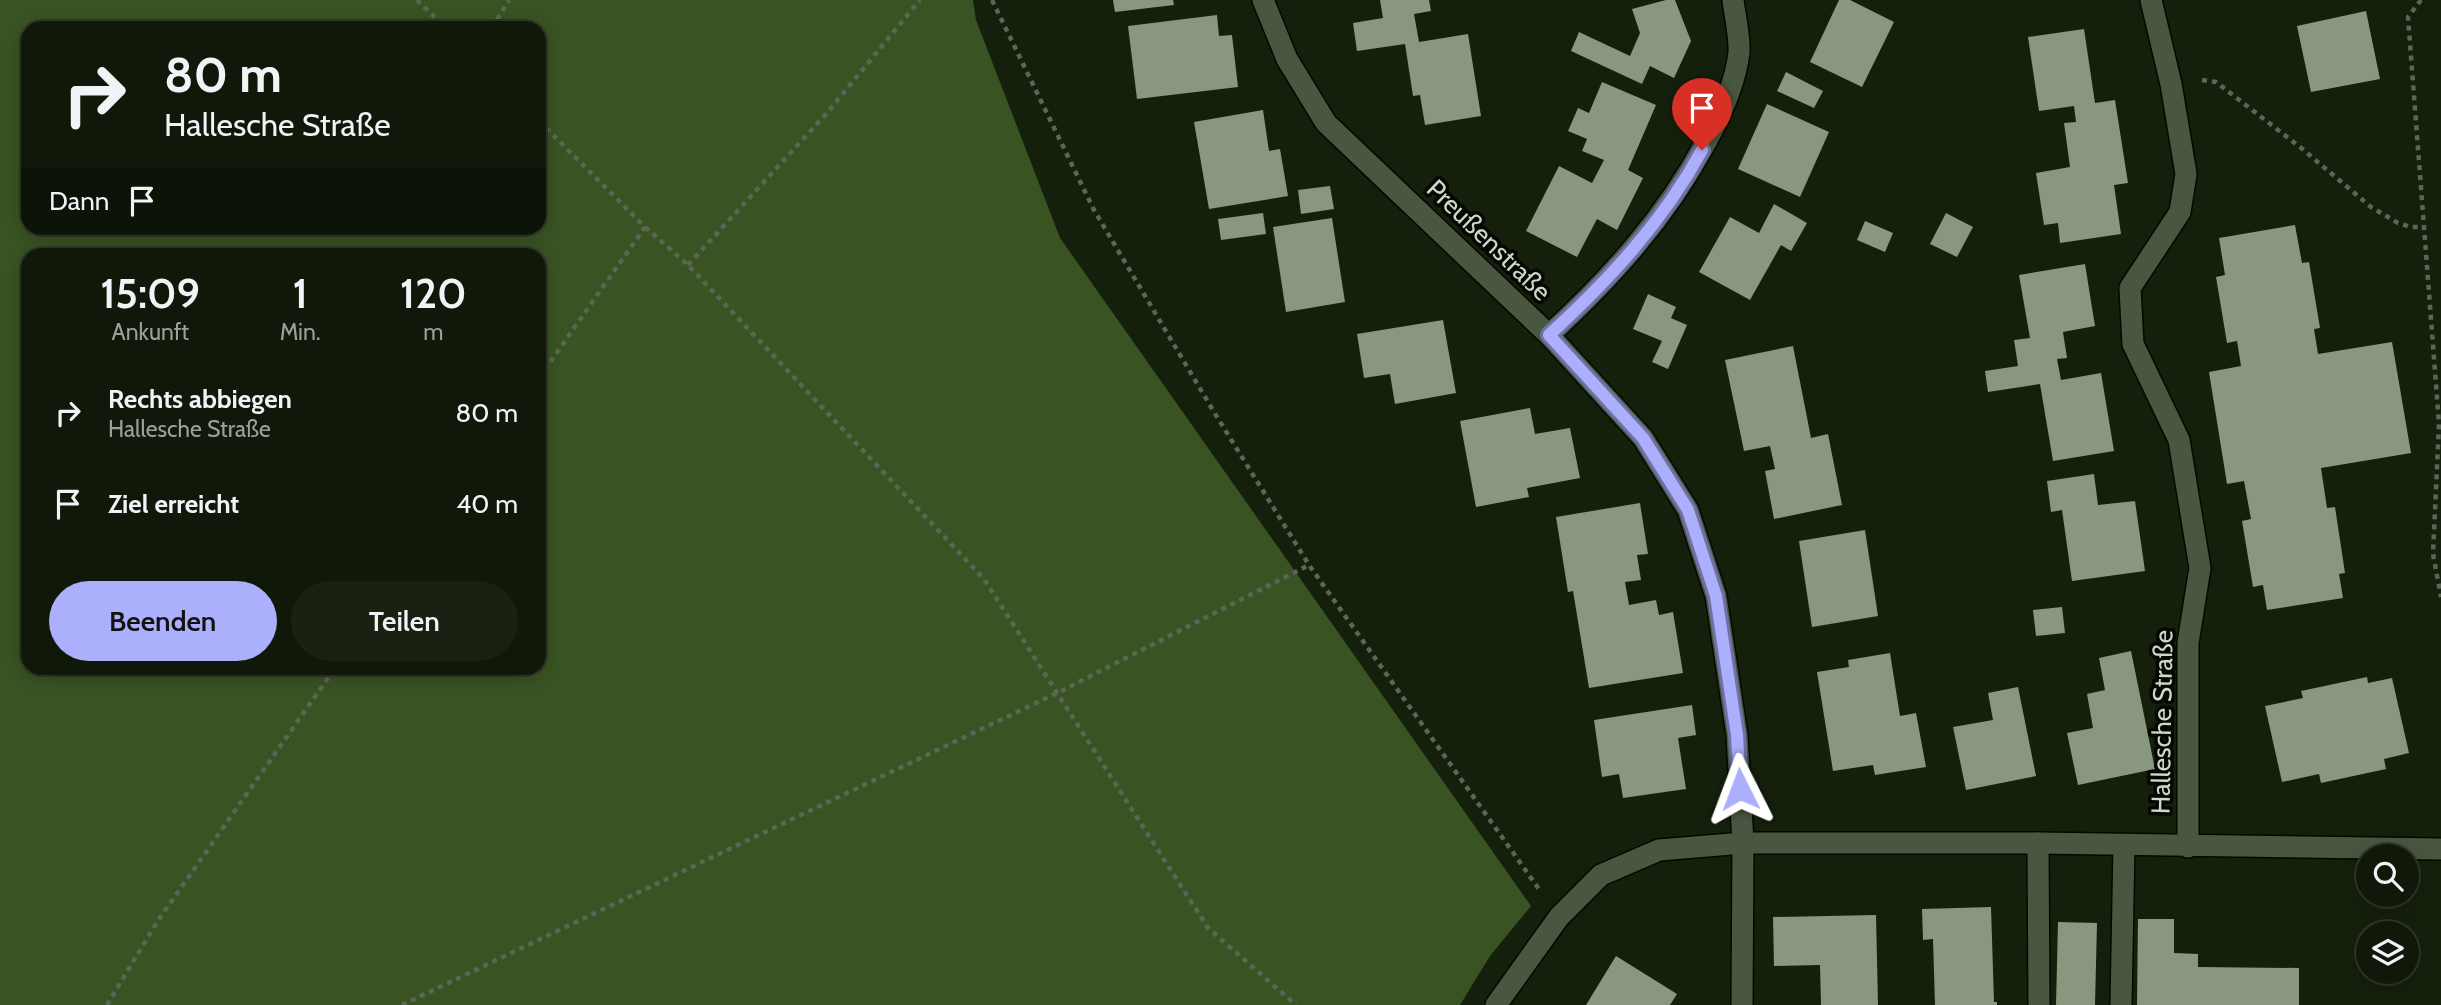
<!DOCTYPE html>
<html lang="de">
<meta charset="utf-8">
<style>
:root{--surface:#101809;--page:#192112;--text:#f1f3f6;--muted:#9ca09c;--line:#30372a;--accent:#acaffb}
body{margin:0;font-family:Cabin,sans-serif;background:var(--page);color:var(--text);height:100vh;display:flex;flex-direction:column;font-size:26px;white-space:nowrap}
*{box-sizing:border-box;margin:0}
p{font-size:23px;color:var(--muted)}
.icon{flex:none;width:38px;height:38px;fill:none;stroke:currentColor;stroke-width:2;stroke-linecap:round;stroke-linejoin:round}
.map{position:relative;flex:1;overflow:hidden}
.details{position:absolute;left:21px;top:248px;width:525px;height:427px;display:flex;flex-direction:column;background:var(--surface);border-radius:21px;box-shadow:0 4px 18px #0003,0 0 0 2px var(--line)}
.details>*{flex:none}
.banner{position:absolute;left:21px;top:21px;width:525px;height:214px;border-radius:21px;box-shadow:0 4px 18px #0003,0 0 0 2px var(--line);background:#101809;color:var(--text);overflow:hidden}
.tools{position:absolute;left:2356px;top:844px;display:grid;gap:14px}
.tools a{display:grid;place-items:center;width:63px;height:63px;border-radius:50%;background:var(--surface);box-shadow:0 4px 18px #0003,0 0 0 2px var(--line);font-size:35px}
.pin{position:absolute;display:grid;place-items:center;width:60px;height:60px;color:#fff;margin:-72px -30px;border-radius:50% 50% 50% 0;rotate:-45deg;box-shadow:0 0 7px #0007}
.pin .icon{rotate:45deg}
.me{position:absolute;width:77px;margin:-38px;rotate:357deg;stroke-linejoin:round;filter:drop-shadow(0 0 5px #0008)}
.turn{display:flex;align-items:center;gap:24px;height:147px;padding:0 28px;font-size:32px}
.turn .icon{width:91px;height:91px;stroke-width:2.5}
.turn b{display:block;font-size:49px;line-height:60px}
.then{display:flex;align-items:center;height:66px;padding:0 28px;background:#0003;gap:14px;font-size:26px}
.eta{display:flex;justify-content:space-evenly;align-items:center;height:119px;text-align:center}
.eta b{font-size:42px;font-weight:600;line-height:49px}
.primary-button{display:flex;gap:14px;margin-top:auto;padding:14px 28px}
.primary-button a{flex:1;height:80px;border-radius:42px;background:var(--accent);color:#111;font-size:28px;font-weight:600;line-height:80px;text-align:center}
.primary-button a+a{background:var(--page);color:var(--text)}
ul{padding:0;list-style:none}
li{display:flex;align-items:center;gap:21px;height:91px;padding:0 28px}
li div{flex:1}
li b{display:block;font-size:26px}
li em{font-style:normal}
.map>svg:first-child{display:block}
.forest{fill:#395323;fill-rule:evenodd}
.building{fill:#88977e}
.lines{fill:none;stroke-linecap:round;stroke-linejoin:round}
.service-casing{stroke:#030900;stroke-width:24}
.minor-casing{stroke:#030900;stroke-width:24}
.path{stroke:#5d6655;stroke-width:4.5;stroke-dasharray:5 5;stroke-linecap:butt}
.service{stroke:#495640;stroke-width:21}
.minor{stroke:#495640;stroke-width:21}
.route-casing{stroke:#7072a3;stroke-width:18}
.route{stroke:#acaffb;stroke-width:12}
.labels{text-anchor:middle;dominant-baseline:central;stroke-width:7;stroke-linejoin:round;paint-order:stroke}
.street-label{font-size:26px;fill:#cfd7c9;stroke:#050802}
</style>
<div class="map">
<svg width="2441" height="1005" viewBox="0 0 2441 1005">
<rect width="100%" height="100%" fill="#15200c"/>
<path class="forest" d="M0,0H973L976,20L1060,238L1531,906L1490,956L1460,1005H0ZM28,28H539V228H28ZM28,256H539V668H28Z"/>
<path class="building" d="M1113,0H1173L1174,5L1115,12Z
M1380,0H1429L1431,11L1414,14L1419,42L1468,34L1481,116L1425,125L1420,95L1413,96L1405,44L1357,51L1353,23L1383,18Z
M1666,0H1675L1691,41L1674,78L1650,66L1642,84L1571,51L1579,32L1630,56L1640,33L1632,9Z
M1839,0H1850L1894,22L1862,87L1810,62Z
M2366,11L2380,79L2311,92L2297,26Z
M1217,15L1219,36L1232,35L1238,87L1137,99L1128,26Z
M2084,29L2095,103L2115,100L2128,183L2114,185L2121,234L2060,243L2058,223L2044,225L2036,173L2070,167L2064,123L2076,122L2074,106L2039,111L2028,37Z
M1786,72L1823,91L1814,108L1777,91Z
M1602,82L1656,105L1628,170L1643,178L1617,230L1597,219L1577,257L1526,231L1559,166L1592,183L1604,160L1582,151L1587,139L1568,131L1578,108L1589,113Z
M1767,104L1829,132L1800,197L1738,169Z
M1263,110L1269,151L1280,149L1288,196L1209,209L1194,122Z
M1330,186L1334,209L1301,214L1298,190Z
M1774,204L1807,223L1791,251L1781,245L1750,300L1699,272L1730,217L1759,233Z
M1263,213L1266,234L1221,240L1218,219Z
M1946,213L1973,227L1957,257L1930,244Z
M1332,218L1345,302L1286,312L1273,227Z
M1865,221L1893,233L1885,252L1857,240Z
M2295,225L2302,263L2309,262L2320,328L2314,329L2318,354L2392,342L2411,453L2321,468L2327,508L2335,507L2345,573L2339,574L2343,598L2267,610L2263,585L2253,587L2242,521L2251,519L2244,481L2227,484L2209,372L2241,366L2237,341L2227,343L2216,277L2225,275L2219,238Z
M2085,264L2095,326L2063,332L2067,358L2057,359L2061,380L2101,373L2114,451L2053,461L2040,384L1988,392L1985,371L2018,366L2014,340L2030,338L2019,275Z
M1648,294L1676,307L1671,318L1687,325L1668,369L1652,362L1662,341L1633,329Z
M1443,320L1456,393L1395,404L1390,374L1364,378L1357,334Z
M1793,346L1811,438L1828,434L1842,505L1774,519L1765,471L1775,469L1770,446L1744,451L1725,360Z
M1530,408L1535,434L1570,428L1580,478L1527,488L1529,497L1476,507L1460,421Z
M2094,474L2098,505L2135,501L2145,571L2072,581L2062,510L2051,512L2047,481Z
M1640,503L1648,554L1637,555L1641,580L1625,582L1629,605L1656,600L1659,615L1673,612L1683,673L1589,688L1573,591L1568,592L1556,517Z
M1865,530L1878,616L1812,627L1799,541Z
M2062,607L2065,633L2036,636L2033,610Z
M2131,651L2155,769L2078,785L2067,733L2093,728L2087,694L2105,690L2099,658Z
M1890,653L1900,716L1916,713L1926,767L1875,775L1873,765L1833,771L1817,672L1849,667L1848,660Z
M2367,677L2368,683L2392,678L2409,753L2384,759L2386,769L2321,783L2319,774L2282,782L2265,706L2303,698L2301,691Z
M2018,687L2036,776L1966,790L1953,727L1993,720L1988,693Z
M1692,705L1696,735L1678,738L1686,789L1623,798L1619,774L1602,777L1594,720Z
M1991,907L1994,1002H1997V1005H1935L1933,939L1923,940L1922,909Z
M1876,915L1878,1005H1821L1820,965L1774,966L1773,917Z
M2138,919H2174V953L2198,954V967L2299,968V1005H2137Z
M2058,922L2097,923L2095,1005H2056Z
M1616,956L1677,994L1670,1005H1586Z"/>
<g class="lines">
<defs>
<path id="service" d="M2038,843L2039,1005
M2121,1005L2124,845"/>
<path id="minor" d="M1263,0L1287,59L1326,123L1549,335L1643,438L1688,510L1716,596L1737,735L1743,843L1742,1005
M2151,0L2171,84L2186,174L2180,212L2130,288L2133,344L2179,440L2200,568L2188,643V847
M1549,335C1611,278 1666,217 1706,142C1721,115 1735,85 1739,53C1740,36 1735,17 1733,0
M1496,1005L1559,917L1601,875L1659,850L1743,843H2038L2441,849"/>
</defs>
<use href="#service" class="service-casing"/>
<use href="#minor" class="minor-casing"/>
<path class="path" d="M417,0L446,28
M992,0L1094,210L1214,412L1309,565L1541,892
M2421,0L2408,17L2439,424L2433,554L2441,597
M492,28L509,0
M2202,80L2216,82L2300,147L2371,207L2398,223L2411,227H2424
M539,121L645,227L688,265L984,579L1208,928L1296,1005
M688,265L826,114L920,0
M539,378L645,227
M107,1005L157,922L335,668
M402,1005L1057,693L1309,565"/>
<use href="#service" class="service"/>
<use href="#minor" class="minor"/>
</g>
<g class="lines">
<defs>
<path id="route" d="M1702,150C1663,222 1608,281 1549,335L1643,438L1688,510L1716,596L1737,735L1740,789"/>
</defs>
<use href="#route" class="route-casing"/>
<use href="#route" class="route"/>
</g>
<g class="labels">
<g class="street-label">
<text transform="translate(1489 240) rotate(44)">Preußenstraße</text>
<text transform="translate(2162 722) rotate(-89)">Hallesche Straße</text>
</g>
</g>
</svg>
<div class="tools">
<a><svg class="icon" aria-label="search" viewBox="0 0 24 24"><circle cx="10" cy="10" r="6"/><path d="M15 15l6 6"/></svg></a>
<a><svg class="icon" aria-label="layers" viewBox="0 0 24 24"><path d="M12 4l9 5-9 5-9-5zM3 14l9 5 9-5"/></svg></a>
</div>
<div class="pin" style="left:1702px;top:150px;background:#d93025"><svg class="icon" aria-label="arrive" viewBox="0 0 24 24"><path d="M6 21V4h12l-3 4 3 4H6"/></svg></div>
<svg class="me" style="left:1740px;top:789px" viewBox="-20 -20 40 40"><path d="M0-17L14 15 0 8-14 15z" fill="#acaffb" stroke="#fff" stroke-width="4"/></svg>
<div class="banner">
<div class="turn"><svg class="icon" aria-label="right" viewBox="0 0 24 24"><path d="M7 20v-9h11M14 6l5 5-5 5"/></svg><div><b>80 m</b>Hallesche Straße</div></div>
<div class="then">Dann<svg class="icon" aria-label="arrive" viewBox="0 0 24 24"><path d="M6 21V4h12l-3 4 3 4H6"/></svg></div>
</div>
<section class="details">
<div class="eta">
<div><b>15:09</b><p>Ankunft</p></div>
<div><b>1</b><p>Min.</p></div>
<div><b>120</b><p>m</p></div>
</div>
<ul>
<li><svg class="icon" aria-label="right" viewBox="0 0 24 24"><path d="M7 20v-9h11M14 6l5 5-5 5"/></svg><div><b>Rechts abbiegen</b><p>Hallesche Straße</p></div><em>80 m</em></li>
<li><svg class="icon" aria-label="arrive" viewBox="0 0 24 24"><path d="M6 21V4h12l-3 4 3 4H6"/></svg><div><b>Ziel erreicht</b></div><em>40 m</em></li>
</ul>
<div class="primary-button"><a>Beenden</a><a>Teilen</a></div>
</section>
</div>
